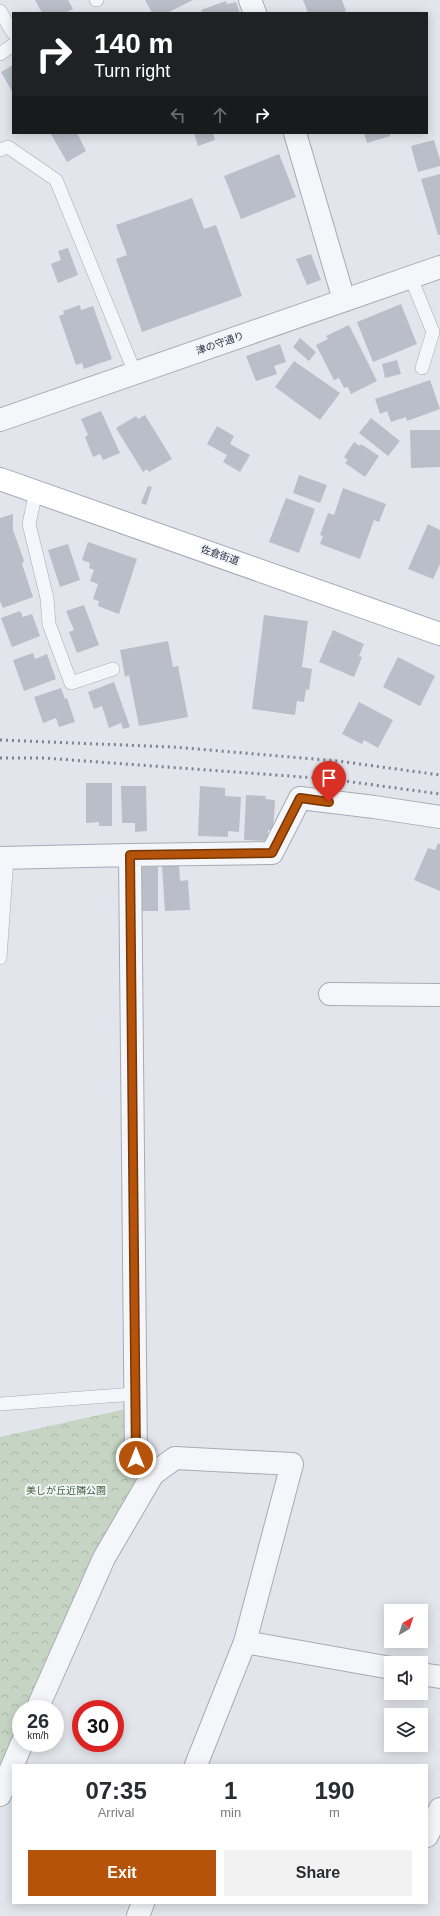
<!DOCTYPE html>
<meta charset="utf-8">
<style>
:root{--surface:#fff;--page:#f2f2f3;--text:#2b2b33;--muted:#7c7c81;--accent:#b45309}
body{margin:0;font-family:Helvetica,"Noto Sans JP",sans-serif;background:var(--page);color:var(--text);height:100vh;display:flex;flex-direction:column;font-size:15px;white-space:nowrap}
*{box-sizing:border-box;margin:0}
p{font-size:13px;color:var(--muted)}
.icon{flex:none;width:22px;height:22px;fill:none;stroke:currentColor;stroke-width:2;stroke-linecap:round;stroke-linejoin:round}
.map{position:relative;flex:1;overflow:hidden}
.panel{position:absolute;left:12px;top:1764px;width:416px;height:140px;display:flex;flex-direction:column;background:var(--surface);border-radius:0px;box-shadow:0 2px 10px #0003}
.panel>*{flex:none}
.top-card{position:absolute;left:12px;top:12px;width:416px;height:122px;border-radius:0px;box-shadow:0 2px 10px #0003;background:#202124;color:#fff;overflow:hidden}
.needle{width:26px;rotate:39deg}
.buttons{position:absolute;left:384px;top:1604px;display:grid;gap:8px}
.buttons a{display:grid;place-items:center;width:44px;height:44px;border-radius:0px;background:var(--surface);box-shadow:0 2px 10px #0003;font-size:20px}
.speed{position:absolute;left:12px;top:1700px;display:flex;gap:8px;font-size:20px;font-weight:700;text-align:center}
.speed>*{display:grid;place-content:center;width:52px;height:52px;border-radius:50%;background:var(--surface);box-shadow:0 2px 10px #0003;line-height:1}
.speed small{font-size:10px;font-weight:400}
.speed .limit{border:6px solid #d22;background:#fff;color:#111}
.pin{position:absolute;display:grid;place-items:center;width:34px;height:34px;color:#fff;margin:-41px -17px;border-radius:50% 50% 50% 0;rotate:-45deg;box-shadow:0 0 4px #0007}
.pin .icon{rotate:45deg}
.me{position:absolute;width:44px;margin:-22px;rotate:0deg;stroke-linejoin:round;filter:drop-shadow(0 0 3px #0008)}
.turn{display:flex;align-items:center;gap:14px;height:84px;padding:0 16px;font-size:18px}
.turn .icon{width:52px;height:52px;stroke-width:2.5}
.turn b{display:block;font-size:28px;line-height:34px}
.lanes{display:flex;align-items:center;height:38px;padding:0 16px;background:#0003;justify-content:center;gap:20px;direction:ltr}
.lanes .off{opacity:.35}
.eta{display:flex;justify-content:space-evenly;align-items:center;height:68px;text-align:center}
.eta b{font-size:24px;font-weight:700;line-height:28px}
.primary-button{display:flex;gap:8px;margin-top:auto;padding:8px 16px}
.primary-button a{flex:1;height:46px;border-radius:0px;background:var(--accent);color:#fff;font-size:16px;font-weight:700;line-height:46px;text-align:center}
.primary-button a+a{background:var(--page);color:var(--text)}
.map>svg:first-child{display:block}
.park{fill:url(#park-crowns)}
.building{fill:#b9bec8}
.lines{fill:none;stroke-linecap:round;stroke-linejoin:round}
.service-casing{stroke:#a7abb5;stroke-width:14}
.minor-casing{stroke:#a7abb5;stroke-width:24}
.tertiary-casing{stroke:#a7abb5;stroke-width:24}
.primary-casing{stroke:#a1a8b7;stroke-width:24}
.service{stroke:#f5f6f9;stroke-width:13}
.minor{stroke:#f5f6f9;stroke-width:22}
.tertiary{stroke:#f5f6f9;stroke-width:22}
.primary{stroke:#fff;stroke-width:22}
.rail{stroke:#7b8394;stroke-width:3;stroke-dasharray:2 4;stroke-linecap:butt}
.route-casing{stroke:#753606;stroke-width:10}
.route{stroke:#b45309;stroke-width:7}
.labels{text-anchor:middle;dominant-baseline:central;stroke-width:4;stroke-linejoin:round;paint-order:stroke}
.street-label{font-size:10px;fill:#2a3143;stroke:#f2f4f8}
.park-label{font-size:10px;fill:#3c5f37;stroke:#f2f4f8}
</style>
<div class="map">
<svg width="440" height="1916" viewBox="0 0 440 1916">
<defs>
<pattern id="park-crowns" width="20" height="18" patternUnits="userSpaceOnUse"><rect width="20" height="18" fill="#c6d5c3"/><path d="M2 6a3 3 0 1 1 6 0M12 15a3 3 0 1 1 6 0" fill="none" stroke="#aab7a9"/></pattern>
</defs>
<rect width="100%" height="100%" fill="#e2e5eb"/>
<path class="park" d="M135,1407L136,1458L153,1474L37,1709H21V1743L0,1795V1437Z"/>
<path class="building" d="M35,0H68L73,9L65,13H42Z
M145,0H193L167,13H152Z
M303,0H342L346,11L341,13H308Z
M226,1L227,4L236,2L240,13H202L201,10Z
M13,65V93L1,72Z
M53,133H77L86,151L67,162L51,134Z
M194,133H213L215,140L198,146Z
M364,133H390V136L367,143Z
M434,140L440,160V166L418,172L411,146Z
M279,154L296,197L241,219L224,176Z
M440,174V235H438L421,179Z
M192,198L204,229L216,225L242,296L142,332L116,259L127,255L116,225Z
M68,248L78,275L58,283L51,264L61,260L58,251Z
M311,254L321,280L307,285L296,259Z
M401,304L417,344L373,362L357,322Z
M80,305L81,310L93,306L112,359L84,369L82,363L76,365L59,316L64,314L63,311Z
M349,325L377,381L351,394L348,387L344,388L339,378L334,380L316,345L328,339L326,336Z
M300,338L316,352L309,361L293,347Z
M280,344L286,362L274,366L277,374L256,381L246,356Z
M397,360L401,374L385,378L382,364Z
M294,361L340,393L320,420L275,387Z
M430,380L440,409L407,421L406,417L391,422L387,411L380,414L375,399Z
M101,411L120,453L103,460L100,454L93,457L85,437L88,435L81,419Z
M145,415L172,459L149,472L147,469L143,472L116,428L136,416L138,419Z
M371,418L400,441L388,456L359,433Z
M217,426L234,436L230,444L250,455L240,472L223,462L227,455L207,444Z
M410,430H440V467L411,468Z
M354,442L360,446L361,444L379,456L365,477L345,463L348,460L344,457Z
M299,475L327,485L320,503L293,493Z
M148,486L152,487L146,505L141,503Z
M343,488L386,504L379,522L374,520L360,559L320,544L323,536L320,535L328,513L334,515Z
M286,498L315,509L299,553L269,542Z
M13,514V530L24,561L22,564L33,597L3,608L0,601V518Z
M428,524L440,530V564L433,579L408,569Z
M88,542L137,559L119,614L98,606L99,601L93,599L98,584L90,581L94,570L89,568L90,563L82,560Z
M68,544L80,580L60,587L48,550Z
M84,605L99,645L77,653L69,632L74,630L66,611Z
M20,611L23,617L32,614L40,636L12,647L1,618Z
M264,615L308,621L302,667L312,669L309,690L306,689L304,702L297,701L295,715L252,709Z
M333,630L364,644L359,656L362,657L354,677L319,662Z
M168,641L173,667L178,666L188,717L139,726L129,675L125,677L120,650Z
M33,653L35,659L47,654L56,679L24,691L13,660Z
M398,657L435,676L420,706L383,687Z
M114,682L130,727L123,729L121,723L109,728L102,706L94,709L88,692Z
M61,688L65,699L67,698L75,722L59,727L56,718L43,723L34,697Z
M359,702L393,720L378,748L364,740L362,744L342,734Z
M86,783H112V826H99V822L86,823Z
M121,786H146L147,831L135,832V823H122Z
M200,786L225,788V796L241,797L239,832L228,831V837L198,836Z
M246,795L266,796L265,799L275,800L273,830H268V841L244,840Z
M438,843L440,844V891L414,880L428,848L435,850Z
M179,865L180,881L188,880L190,910L165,911L162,866Z
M137,867H158V911H137Z"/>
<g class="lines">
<defs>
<path id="service" d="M96,0H97
M0,11L13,33
M0,54L13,45
M0,150L8,147L56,180L135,373
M411,278L433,332L422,368
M36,491L29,524L47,598L49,624L71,683L113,669
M0,958L7,858
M0,1404L135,1394"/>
<path id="minor" d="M250,0L255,13
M295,133L344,300
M130,855L272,853L300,798L374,807L440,817
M0,858L130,855L136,1458L153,1474L175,1458L292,1464L245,1642L196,1765
M330,994L440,995
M245,1642L391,1668
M421,1674L440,1677
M427,1836L440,1809
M138,1916L143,1903"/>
<path id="tertiary" d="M0,420L440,267
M37,1709L104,1558L153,1474
M0,1795L22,1743"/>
<path id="primary" d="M0,479L440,634"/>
</defs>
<use href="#service" class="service-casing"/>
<use href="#minor" class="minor-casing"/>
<use href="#tertiary" class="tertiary-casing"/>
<use href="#primary" class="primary-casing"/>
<use href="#service" class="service"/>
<use href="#minor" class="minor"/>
<use href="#tertiary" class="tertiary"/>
<use href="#primary" class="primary"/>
<path class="rail" d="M0,740L173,747L338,761L440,775
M0,758H44L330,779L440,794"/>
</g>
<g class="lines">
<defs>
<path id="route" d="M136,1458L130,855L272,853L300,798L329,802"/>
</defs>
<use href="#route" class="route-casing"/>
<use href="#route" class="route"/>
</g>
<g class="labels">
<g class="street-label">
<text transform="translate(220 343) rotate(-19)">津の守通り</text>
<text transform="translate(220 555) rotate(19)">佐倉街道</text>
</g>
<g class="park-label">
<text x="66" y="1490">美しが丘近隣公園</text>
</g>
</g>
</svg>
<div class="buttons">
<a><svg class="needle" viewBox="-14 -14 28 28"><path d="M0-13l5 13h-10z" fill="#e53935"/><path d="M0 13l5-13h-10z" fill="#7c7c81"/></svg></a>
<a><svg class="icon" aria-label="sound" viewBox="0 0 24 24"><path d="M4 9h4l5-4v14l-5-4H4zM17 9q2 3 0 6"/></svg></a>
<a><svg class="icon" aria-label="layers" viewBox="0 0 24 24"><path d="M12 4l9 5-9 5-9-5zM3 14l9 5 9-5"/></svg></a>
</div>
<div class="speed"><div>26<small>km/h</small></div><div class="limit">30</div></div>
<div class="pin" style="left:329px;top:802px;background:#d93025"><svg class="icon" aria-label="arrive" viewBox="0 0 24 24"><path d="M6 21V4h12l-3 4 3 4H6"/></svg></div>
<svg class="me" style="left:136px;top:1458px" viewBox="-20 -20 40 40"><circle r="17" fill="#b45309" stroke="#fff" stroke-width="3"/><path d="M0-11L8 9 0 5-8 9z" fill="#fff"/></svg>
<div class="top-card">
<div class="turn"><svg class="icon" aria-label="right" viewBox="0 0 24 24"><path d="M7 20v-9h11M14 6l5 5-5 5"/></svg><div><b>140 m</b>Turn right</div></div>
<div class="lanes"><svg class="icon off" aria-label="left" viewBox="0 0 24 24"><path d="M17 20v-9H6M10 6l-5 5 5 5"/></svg><svg class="icon off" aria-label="ahead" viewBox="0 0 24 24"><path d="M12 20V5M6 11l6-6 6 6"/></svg><svg class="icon" aria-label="right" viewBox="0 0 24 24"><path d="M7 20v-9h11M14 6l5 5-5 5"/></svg></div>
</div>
<section class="panel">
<div class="eta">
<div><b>07:35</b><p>Arrival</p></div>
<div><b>1</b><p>min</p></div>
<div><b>190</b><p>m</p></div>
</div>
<div class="primary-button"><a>Exit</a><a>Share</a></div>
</section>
</div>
